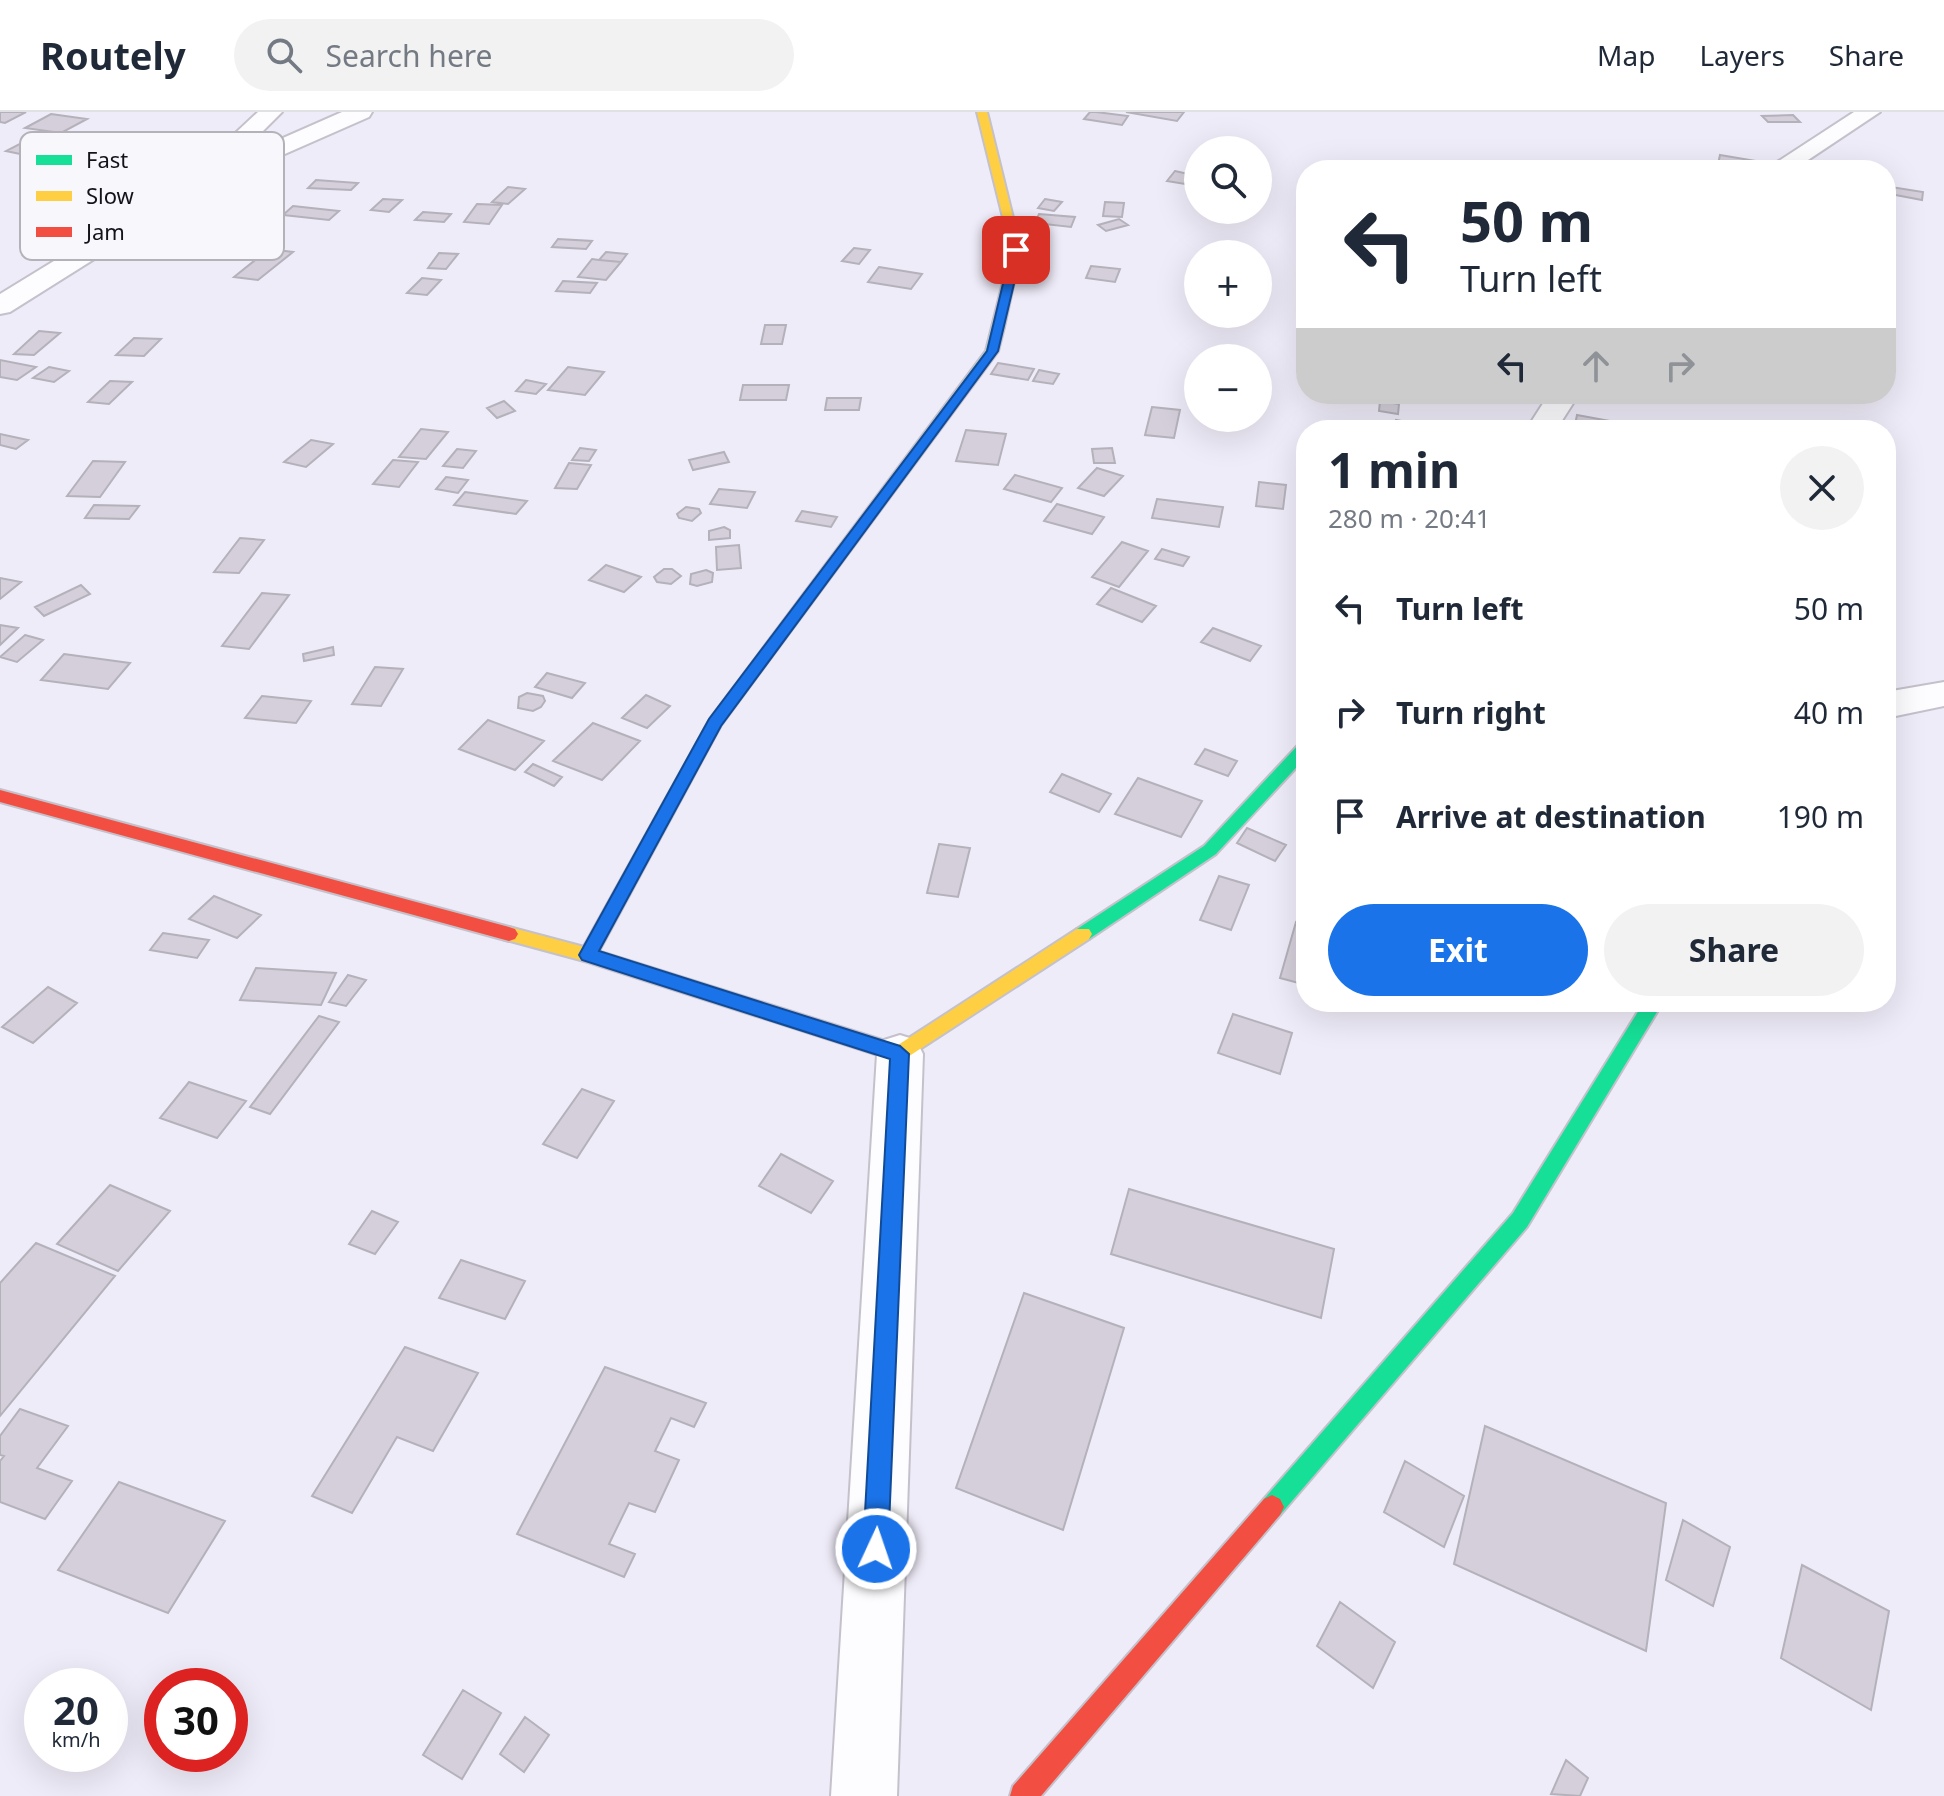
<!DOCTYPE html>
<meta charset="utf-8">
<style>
:root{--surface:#fff;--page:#f2f2f3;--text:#1f2937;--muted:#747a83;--line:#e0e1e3;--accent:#1a73e8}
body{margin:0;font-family:"Noto Sans",sans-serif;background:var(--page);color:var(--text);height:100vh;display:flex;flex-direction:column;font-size:30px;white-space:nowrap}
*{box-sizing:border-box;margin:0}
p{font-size:26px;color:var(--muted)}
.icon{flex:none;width:44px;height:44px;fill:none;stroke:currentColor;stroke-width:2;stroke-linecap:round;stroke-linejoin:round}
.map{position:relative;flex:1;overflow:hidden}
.drawer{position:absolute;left:1296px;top:308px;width:600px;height:592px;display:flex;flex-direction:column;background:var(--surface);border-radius:32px;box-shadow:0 8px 32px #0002}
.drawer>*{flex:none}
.hud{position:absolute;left:1296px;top:48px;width:600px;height:244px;border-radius:32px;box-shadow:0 8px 32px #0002;background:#fff;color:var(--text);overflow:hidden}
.tools{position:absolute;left:1184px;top:24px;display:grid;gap:16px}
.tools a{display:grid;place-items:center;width:88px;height:88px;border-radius:50%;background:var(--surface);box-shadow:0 8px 32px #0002;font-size:40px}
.speed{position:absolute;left:24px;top:1556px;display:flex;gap:16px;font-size:40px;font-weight:700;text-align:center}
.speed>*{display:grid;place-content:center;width:104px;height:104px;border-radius:50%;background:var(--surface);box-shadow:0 8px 32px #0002;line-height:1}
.speed small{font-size:20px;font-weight:400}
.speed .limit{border:12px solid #d22;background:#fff;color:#111}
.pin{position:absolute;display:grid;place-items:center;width:68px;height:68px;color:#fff;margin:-34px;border-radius:16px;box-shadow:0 4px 12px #0006}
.me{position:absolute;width:88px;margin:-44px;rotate:3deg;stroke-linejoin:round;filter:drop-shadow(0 0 6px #0008)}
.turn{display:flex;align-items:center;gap:28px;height:168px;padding:0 32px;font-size:36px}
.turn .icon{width:104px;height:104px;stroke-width:2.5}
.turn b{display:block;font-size:56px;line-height:68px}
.lanes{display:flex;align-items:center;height:76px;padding:0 32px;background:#0003;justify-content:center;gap:40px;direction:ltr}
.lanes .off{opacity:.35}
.round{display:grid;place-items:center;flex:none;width:84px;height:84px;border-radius:42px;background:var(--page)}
.headline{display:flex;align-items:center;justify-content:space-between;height:136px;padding:0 32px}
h1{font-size:48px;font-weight:700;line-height:60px}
.action{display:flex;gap:16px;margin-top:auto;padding:16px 32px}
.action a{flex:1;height:92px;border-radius:48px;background:var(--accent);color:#fff;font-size:32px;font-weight:700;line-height:92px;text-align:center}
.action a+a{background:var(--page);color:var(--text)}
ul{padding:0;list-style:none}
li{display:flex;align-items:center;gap:24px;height:104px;padding:0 32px}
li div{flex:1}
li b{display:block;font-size:30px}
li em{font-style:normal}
header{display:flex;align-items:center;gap:48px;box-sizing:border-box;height:112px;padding:0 40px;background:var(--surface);border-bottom:2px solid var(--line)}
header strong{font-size:38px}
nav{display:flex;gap:44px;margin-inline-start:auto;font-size:28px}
.search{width:560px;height:72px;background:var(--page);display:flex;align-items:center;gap:20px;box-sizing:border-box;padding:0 28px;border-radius:44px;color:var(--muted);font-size:30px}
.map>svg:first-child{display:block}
.building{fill:#d4cfda;stroke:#b5b1ba;stroke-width:2}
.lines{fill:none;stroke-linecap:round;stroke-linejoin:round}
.street-casing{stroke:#c4c1cb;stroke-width:4}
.fast-casing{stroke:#c4c1cb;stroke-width:4}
.slow-casing{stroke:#c4c1cb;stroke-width:4}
.jam-casing{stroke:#c4c1cb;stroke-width:4}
.street{fill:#fdfcfe;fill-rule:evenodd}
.fast{fill:#16e098;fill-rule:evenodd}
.slow{fill:#ffcf43;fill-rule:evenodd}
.jam{fill:#f24e42;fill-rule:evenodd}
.route{fill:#1a73e8;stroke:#114b97;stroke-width:2}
.key{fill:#f8f7fc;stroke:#b4b2b8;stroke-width:2}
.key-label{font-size:22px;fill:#14121a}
</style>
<header>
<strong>Routely</strong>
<div class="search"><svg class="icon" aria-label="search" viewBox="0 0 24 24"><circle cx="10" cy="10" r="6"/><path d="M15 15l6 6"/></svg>Search here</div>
<nav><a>Map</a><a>Layers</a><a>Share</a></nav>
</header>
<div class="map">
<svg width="1944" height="1684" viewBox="0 0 1944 1684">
<rect width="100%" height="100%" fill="#efecf9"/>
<path class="building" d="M0,0H26L5,11L0,10Z
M1090,0H1096L1128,4L1122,13L1084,7Z
M1126,0H1184L1177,9Z
M51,2L87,7L61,21L25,16Z
M1793,3L1800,10H1768L1762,4Z
M37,23L51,25L20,42L6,39Z
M1720,43L1756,49L1753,58L1718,52Z
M1175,59L1193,63L1185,72L1167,69Z
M316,68L358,71L351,78L308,76Z
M508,75L525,77L508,92L492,90Z
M1891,75L1923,80L1922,88L1890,82Z
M383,87L402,88L389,100L371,98Z
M1045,87L1062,90L1054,99L1038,96Z
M1105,90L1124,91L1122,105L1103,104Z
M477,92L502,93L489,112L464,110Z
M293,94L339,99L329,108L283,103Z
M423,100L451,102L444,110L415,108Z
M1039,102L1075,105L1071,115L1035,111Z
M1119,107L1128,113L1106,119L1098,113Z
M558,127L592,129L586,137L552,135Z
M854,136L870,138L859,152L842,149Z
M269,137L293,140L258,168L234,165Z
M606,140L627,142L621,150L599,148Z
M439,141L458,142L446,157L428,156Z
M592,147L599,148L621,150L606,168L578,165Z
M1091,154L1120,157L1115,170L1086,166Z
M879,155L922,162L911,177L868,170Z
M422,166L441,168L427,183L407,181Z
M563,169L597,171L590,181L556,179Z
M765,213H786L782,232H761Z
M39,219L60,221L34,243L14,242Z
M134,226L161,227L144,244L116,243Z
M0,249V248L36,255L17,268L0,265Z
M998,251L1034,257L1028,268L991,262Z
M49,255L69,259L54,270L33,266Z
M568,255L604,260L585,283L548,278Z
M1039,258L1059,262L1053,272L1033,269Z
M526,268L546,272L536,282L516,279Z
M110,269L132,270L109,292L88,290Z
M743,273H789L786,288H740Z
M827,286H861L859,298H825Z
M504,289L515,299L497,306L487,296Z
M1380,289L1399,292L1398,302L1379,299Z
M1152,295L1180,298L1174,326L1145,323Z
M1577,303L1648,316L1647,318H1574Z
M1396,308L1451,318H1393Z
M421,317L448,320L426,347L399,345Z
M966,318L1006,322L998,353L956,349Z
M0,322L28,328L16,337L0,333Z
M311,328L333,332L306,355L284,350Z
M580,336L596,338L589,349L572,348Z
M1112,336L1115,351H1094L1092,337Z
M457,337L476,339L463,356L443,354Z
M724,340L729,350L693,358L689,348Z
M393,348L418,350L399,375L373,372Z
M93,349L125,350L100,385L67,384Z
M569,351L591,353L577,377L555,376Z
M1097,356L1123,364L1104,384L1078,376Z
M1015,363L1062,376L1051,390L1004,377Z
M446,365L468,368L458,381L436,377Z
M1259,370L1286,373L1283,397L1256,394Z
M719,377L755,380L747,396L710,392Z
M465,380L527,389L516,402L454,393Z
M1157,387L1223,395L1219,415L1152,406Z
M1057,392L1104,405L1092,422L1044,409Z
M94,393L139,394L129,407L85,406Z
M686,395L699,397L701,401L692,409L679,406L677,402Z
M802,399L837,405L831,415L796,409Z
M724,415L730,418V426L709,428V419Z
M240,426L264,428L239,461L214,460Z
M1122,430L1148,439L1119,475L1092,465Z
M739,433L741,456L717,458L716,435Z
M1162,437L1189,445L1183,454L1155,447Z
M606,453L641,465L624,480L589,468Z
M664,457H672L681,464L671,472L657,470L654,465Z
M706,458L713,461L712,470L697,474L690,472L691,462Z
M0,466L21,470L0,487Z
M81,473L90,482L44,504L35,495Z
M1111,476L1156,494L1142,510L1097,492Z
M262,481L289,483L249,537L222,534Z
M0,513L18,516L0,533Z
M1213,516L1261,534L1250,549L1201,530Z
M25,523L43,528L17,550L0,545Z
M333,535L334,543L304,549L303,542Z
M64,542L130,551L108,577L41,568Z
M375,555L403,557L381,594L352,592Z
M547,561L585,571L572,586L535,575Z
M527,581L543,584L545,589L541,595L533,599L518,596L519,585Z
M646,583L670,594L647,616L622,606Z
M262,584L311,589L296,611L245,606Z
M488,608L544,629L515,658L459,637Z
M593,611L640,629L602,668L553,649Z
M1205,637L1237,649L1228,664L1195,652Z
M533,652L562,665L554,674L525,660Z
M1062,662L1111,682L1099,700L1050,680Z
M1138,666L1202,689L1181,725L1115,702Z
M1247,716L1286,733L1275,749L1237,731Z
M939,732L970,736L958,785L927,781Z
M1219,764L1249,773L1231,818L1200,808Z
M214,784L261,803L237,826L189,807Z
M1296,810L1306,813V873L1280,866Z
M163,821L209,828L197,846L150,838Z
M256,856L336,861L321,893L240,888Z
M348,863L366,868L346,894L329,890Z
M48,875L77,891L33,931L2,915Z
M1233,902L1292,921L1280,962L1218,941Z
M319,904L339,910L270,1002L250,995Z
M189,970L246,989L217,1026L160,1006Z
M582,977L614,989L577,1046L543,1032Z
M781,1042L833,1069L811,1101L759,1074Z
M110,1073L170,1099L118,1159L57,1132Z
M1129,1077L1334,1137L1321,1206L1111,1142Z
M372,1099L398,1110L375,1142L349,1132Z
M36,1131L115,1164L0,1304V1171Z
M461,1148L525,1169L505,1207L439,1186Z
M1024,1181L1124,1216L1063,1418L956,1376Z
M405,1235L478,1261L433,1339L397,1325L352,1401L312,1384Z
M605,1255L706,1291L694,1315L671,1306L655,1339L679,1348L655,1400L629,1391L609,1432L635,1442L624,1465L517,1422Z
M20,1297L68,1314L37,1356L72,1369L45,1407L0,1390V1349L4,1344L0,1343V1324Z
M1485,1314L1666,1391L1646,1539L1454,1452Z
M1405,1349L1464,1384L1444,1435L1384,1400Z
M119,1370L225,1409L168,1501L58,1458Z
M1683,1408L1730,1435L1713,1494L1666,1468Z
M1802,1453L1889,1499L1871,1598L1781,1546Z
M1340,1490L1395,1530L1373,1576L1317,1534Z
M463,1578L501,1601L462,1667L423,1643Z
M525,1605L549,1623L524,1660L500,1642Z
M1566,1648L1588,1666L1580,1684L1551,1682Z"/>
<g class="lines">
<defs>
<path id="street" d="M258,0H282L235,47L342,0H372L369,5L228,67L214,68L201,80L10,200L0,202V182L183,70Z
M1854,0H1880L1793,58H1765Z
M1549,282H1579L1556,318H1526Z
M1944,570V594L1886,606V580Z
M900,923L916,928L923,942L897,1684H831L877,942L884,928Z"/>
<path id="fast" d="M998,212L1004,215L998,239L721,613L594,848H582L579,843L582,838L710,607L986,239L992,215Z
M1306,630V645L1216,742L1089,827H1077L1074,822L1077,817L1204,734L1300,631Z
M1644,890H1663L1527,1115L1280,1403L1272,1407L1264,1403L1260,1395L1264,1387L1513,1101Z"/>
<path id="slow" d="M977,0H987L1021,138L1004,215L998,218L992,215L1011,138Z
M509,815L588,836L898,933L1077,817H1089L1092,822L1089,827L900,950L588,850L503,827L500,822L503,817Z"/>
<path id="jam" d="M0,678L509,815L515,817L518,822L515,827L509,829L0,690Z
M1272,1383L1280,1387L1284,1395L1280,1403L1041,1684H1010L1013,1674L1264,1387Z"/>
</defs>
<use href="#street" class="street-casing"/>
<use href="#fast" class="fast-casing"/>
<use href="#slow" class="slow-casing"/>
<use href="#jam" class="jam-casing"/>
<use href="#street" class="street"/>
<use href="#fast" class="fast"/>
<use href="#slow" class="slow"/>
<use href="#jam" class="jam"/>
</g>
<path class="route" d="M1016,135L1022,138L998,239L721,614L599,839L900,934L909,942L888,1437L884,1445L876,1449L867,1445L863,1437L890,947L582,848L579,843L709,607L987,239L1011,138Z"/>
<rect x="20" y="20" width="264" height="128" rx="12" class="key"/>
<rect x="36" y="43" width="36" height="10" fill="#16e098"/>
<rect x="36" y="79" width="36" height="10" fill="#ffcf43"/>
<rect x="36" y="115" width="36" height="10" fill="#f24e42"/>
<g class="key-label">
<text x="86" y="56">Fast</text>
<text x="86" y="92">Slow</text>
<text x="86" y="128">Jam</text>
</g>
</svg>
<div class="tools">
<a><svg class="icon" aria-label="search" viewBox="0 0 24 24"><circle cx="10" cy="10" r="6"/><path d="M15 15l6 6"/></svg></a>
<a>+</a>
<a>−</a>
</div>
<div class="speed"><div>20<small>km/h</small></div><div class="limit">30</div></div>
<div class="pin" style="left:1016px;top:138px;background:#d93025"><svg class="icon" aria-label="arrive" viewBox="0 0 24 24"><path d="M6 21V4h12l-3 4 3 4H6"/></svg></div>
<svg class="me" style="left:876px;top:1437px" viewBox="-20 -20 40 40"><circle r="17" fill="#1a73e8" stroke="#fff" stroke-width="3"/><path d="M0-11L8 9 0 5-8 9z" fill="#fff"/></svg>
<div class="hud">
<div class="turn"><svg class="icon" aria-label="left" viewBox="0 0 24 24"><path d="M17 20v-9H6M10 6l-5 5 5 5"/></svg><div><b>50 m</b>Turn left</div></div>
<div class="lanes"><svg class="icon" aria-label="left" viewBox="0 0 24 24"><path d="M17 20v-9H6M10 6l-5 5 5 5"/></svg><svg class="icon off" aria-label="ahead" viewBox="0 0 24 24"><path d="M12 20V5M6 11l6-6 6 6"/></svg><svg class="icon off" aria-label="right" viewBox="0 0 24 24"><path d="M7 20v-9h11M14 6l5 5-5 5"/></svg></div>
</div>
<section class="drawer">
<div class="headline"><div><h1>1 min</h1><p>280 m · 20:41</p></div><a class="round"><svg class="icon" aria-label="close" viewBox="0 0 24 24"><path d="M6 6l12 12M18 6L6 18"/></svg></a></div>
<ul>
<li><svg class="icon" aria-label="left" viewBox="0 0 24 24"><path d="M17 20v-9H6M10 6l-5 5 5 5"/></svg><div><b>Turn left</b></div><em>50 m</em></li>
<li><svg class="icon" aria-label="right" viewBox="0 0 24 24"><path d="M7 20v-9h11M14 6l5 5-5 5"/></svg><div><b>Turn right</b></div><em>40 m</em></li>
<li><svg class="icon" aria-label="arrive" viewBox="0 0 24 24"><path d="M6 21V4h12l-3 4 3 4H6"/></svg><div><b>Arrive at destination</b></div><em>190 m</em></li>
</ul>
<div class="action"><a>Exit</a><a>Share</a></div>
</section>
</div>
